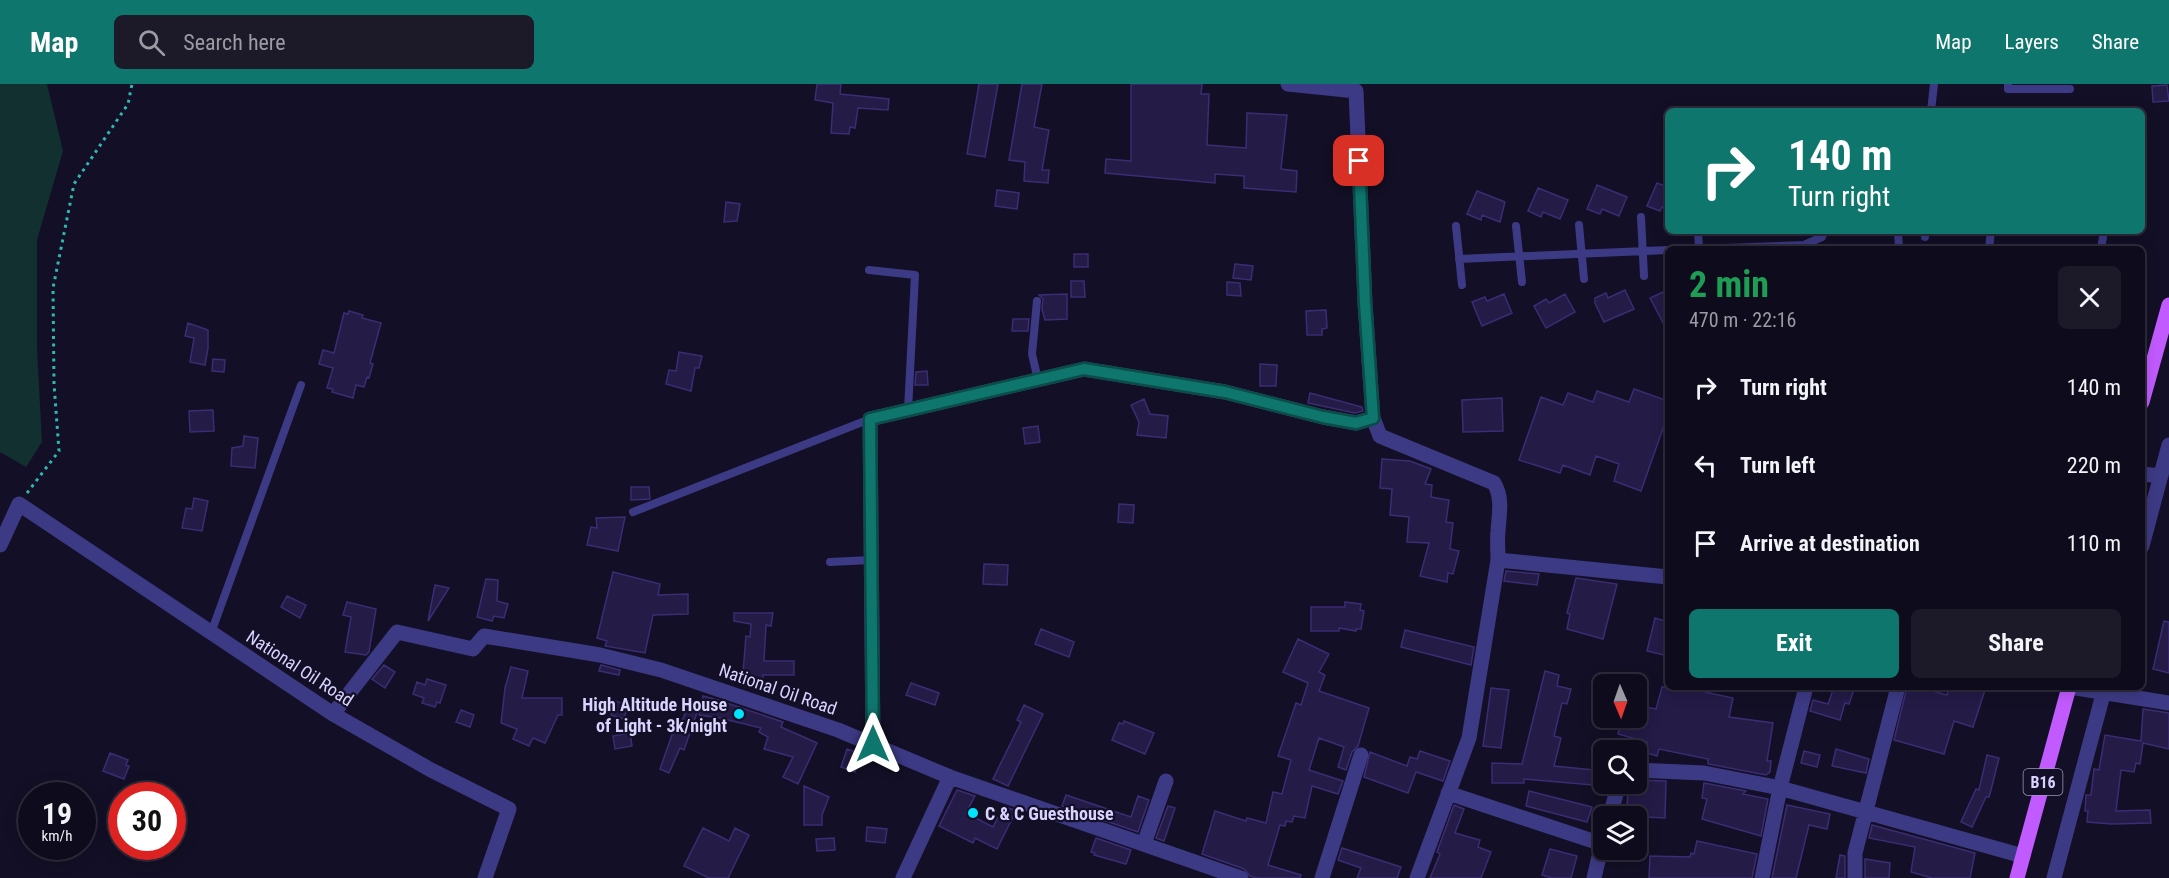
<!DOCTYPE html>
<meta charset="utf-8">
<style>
:root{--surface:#0e0b1c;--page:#1c1929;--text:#f1f3f6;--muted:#9b9ba3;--line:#2e2b3b;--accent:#0f766e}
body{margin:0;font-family:"Roboto Condensed",sans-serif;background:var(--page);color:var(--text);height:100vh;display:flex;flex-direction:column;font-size:22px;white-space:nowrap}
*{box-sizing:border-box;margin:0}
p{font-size:20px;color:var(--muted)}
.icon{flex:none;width:33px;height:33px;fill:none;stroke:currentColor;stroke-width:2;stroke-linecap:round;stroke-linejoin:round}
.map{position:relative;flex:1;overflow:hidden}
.drawer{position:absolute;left:1665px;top:162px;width:480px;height:444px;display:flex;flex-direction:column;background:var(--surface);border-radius:9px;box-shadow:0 3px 15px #0003,0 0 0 2px var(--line)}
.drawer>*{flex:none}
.guide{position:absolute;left:1665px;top:24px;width:480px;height:126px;border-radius:9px;box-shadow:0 3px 15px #0003,0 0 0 2px var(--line);background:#0f766e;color:#fff;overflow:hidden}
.needle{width:39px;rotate:178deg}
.controls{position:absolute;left:1593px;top:590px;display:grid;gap:12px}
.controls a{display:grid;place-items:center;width:54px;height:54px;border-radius:9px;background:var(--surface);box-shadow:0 3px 15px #0003,0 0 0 2px var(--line);font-size:30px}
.speed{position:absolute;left:18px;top:698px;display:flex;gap:12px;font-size:30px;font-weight:700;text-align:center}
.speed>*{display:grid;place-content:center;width:78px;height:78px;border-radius:50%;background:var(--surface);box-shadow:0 3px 15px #0003,0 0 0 2px var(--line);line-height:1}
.speed small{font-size:15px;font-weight:400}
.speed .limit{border:9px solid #d22;background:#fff;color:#111}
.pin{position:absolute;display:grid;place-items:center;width:51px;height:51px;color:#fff;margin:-26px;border-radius:12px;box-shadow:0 3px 9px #0006}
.me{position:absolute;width:66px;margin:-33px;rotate:0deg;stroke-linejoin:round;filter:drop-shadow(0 0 4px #0008)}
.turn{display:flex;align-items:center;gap:21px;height:126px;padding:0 24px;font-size:27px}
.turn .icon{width:78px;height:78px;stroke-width:2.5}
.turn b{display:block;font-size:42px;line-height:51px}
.round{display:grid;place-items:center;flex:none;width:63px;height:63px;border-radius:9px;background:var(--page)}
.summary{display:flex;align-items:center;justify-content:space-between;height:102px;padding:0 24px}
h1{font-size:36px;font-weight:700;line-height:45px;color:#1e9e55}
.cta{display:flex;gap:12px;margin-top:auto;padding:12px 24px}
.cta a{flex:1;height:69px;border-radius:9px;background:var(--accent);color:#fff;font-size:24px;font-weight:700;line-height:69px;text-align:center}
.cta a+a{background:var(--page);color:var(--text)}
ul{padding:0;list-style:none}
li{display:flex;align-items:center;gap:18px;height:78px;padding:0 24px}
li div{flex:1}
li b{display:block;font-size:22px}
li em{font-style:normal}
header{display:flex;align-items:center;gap:36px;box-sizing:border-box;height:84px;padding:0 30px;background:var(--accent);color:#fff}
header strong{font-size:28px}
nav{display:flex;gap:33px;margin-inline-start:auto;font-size:21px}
.search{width:420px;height:54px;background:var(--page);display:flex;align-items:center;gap:15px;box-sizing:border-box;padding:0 21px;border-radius:9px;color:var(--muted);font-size:22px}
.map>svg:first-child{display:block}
.green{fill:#12302f}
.building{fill:#241b47;stroke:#3b2d73;stroke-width:1.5}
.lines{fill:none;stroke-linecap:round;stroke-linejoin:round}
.path{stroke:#2fb8b0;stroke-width:3;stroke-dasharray:3 4.5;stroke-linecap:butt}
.lane{stroke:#3d3a85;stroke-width:8}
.street{stroke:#3d3a85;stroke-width:15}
.primary{stroke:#c25bff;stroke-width:15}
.route-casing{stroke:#0a4d48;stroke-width:15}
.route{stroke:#0f766e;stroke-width:10}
.poi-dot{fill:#00e5ff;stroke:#130f26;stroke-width:2}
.labels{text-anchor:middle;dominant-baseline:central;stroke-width:4.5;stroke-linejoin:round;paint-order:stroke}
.shield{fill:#130f26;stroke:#9e99be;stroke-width:1.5}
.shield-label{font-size:16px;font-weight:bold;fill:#d9d4ff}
.street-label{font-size:18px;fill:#d9d4ff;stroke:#130f26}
.poi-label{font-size:18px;font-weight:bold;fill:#d9d4ff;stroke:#130f26;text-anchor:end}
</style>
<header>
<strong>Map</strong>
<div class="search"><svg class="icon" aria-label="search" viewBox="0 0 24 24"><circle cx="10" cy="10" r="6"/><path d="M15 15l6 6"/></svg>Search here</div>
<nav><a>Map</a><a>Layers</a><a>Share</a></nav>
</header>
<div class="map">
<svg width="2169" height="794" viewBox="0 0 2169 794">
<rect width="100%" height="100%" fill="#130f26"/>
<path class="green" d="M0,0H47L63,67L37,156V265L42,358L26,383L0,368Z"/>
<path class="building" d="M817,0H841L840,10L889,15L888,26L858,24L855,44L850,43L849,50L831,49L833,19L815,16Z
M979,0H998L985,73L967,70Z
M1022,0H1042L1034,43L1049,46L1042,86H1049L1048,99L1024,97L1025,78L1009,76Z
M1131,0H1202L1201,10H1209L1207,61L1246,64L1247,29L1287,31L1281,85L1297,87L1296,108L1244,104V92L1215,90V99L1105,89L1106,75L1131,77Z
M2167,1L2169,17L2153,18L2152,2Z
M1657,99L1668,103V125L1662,123L1660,127L1647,122Z
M1597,101L1627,113L1619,132L1602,125L1600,130L1587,125Z
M1538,104L1568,116L1560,135L1543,128L1541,133L1528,127Z
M997,106L1019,109L1017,125L995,122Z
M1477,107L1505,118L1500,138L1482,131L1481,136L1467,130Z
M726,118L740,120L737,137L724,138Z
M1074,170H1088V183H1074Z
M1235,180L1253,182L1251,196L1233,194Z
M1071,197H1084L1085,213H1071Z
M1227,198L1240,199L1241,212L1227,211Z
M1625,206L1634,225L1604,238L1595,219V214L1606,209L1608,214Z
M1663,208L1668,217V248L1650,214Z
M1067,210V235L1045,236L1042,226L1043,215L1039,211Z
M1504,210L1512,229L1482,242L1472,218L1485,213L1487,217Z
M1565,210L1575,228L1546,244L1534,222L1546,215L1549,219Z
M1326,226L1327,244L1322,245V251H1307L1306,227Z
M349,227L363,231L362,234L381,239L370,279L373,280L369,294L367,293L364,303L356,301L353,314L332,308L333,305L327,304L333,284L319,280L323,266L334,269L344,229L348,230Z
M1013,235H1029L1028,247H1012Z
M188,239L208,246V264L205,281L190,278L194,254L185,252Z
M679,268L702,272L699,284H695L691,307L666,300L669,286L676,287Z
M213,275L225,276L224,288L212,287Z
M1260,280L1277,281L1276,302H1260Z
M927,287L928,301H915L916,288Z
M1634,305L1668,317V330L1641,407L1614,397L1619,380L1596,372L1590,391L1563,381L1560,389L1519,376L1541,313L1563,321L1568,309L1593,318L1597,307L1629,318Z
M1310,309L1362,323L1363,327L1355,329L1308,319Z
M1502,314L1503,347L1463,348L1462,316Z
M1144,315L1150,330L1168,332L1166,354L1137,351L1139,338L1131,321Z
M213,326L214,347L190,348L189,327Z
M1038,342L1040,358L1025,360L1023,344Z
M244,352L258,354L255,384L231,382L232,364L243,362Z
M1382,375L1410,377L1431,385L1425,400L1432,401L1431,413L1449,416L1446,438L1453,439L1450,465L1459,467L1453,490L1448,489L1447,498L1420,492L1429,459L1407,458L1409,433L1390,431L1392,405L1380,404Z
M631,403H649L650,415L631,416Z
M194,414L208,417L202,447L182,444L186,424L192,425Z
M1119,420L1134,421L1133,439L1118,438Z
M625,433L618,467L587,461L591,443L597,444L596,434Z
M984,480L1008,481L1007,501L983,500Z
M1506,487L1539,490L1537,501L1504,497Z
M613,488L660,500L658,511L688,510V530L653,531L645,569L605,562L607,557L597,554Z
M1576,494L1617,500L1603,555L1567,545L1570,530L1567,529Z
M486,495L498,496L497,517L508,520L504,534L494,532L492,537L477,533Z
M435,501L449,504L428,537Z
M287,512L306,521L300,534L281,523Z
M347,518L376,525L369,568L366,571L345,568L351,533L343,531Z
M1345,518L1361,520L1360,526L1364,527L1361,545H1356V547L1339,544V547H1311V523H1345Z
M734,529H773L771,542L766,541L764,577H794V591H763L762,603L742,601L746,552L750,553L751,540L734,537Z
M1655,534L1668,538L1665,554L1668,555V572L1647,567Z
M2164,537L2169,538V589L2153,585Z
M1041,545L1074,558L1069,573L1035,560Z
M1405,546L1474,563L1471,581L1401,563Z
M1298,555L1329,570L1319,588L1325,591L1319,607L1369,624L1358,662L1352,668L1346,686L1338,683L1344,663L1319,654L1309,686L1343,697L1338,710L1312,702L1305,734L1294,732L1292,738L1286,737L1285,742L1280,741L1268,781L1301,791L1300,794H1257L1250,792L1244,785L1202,770L1215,727L1246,737L1247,734L1266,739L1273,708L1282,710L1291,676L1278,672L1296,619L1301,621L1308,599L1283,588Z
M384,581L395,588L385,604L372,595Z
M601,581L620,586L619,591L599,587Z
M511,583L528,587L522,614H562V631H558L545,659L533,654L529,662L513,655L517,645L501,639L505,604Z
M1545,587L1559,591L1557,602L1571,605L1567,620L1562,619L1554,652L1561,654L1554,682L1604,687V702L1524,695V699H1492V679L1522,680Z
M427,595L446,601L440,619L437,618L435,623L422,619L424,614L413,610L417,598L425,601Z
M911,599L939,609L935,621L906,611Z
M1662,603H1682L1733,614L1729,633L1773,639L1767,677H1771L1770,688L1766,691L1708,680V675L1659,665L1657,672L1644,668L1647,658L1618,650L1622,633H1636V621L1656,625Z
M1834,603H1855L1849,620L1845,619L1840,636L1810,627L1813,616L1828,620Z
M1907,603H1918L1947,611L1949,603H1986L1973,643L1954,637L1944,670L1894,656Z
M1491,604L1509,606L1501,664L1483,662Z
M703,612L718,616L783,638L781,643L817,659L798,700L783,693L793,673L764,665L768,653L759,648L761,644L720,634L699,631Z
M615,617L628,621L624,635L611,631Z
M689,620L699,623L684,666L680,664L669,689L660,685L674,645L678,647Z
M1024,621L1043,630L1008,702L993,695L1021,638L1017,636Z
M2143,625L2169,629V665L2143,659L2140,680L2136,679L2134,688L2121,686L2116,727L2150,726L2151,739L2111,740L2087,738L2088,727H2085L2086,711H2091L2094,685L2099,686L2105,651L2141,657Z
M461,626L474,631L470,643L456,638Z
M1124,637L1154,649L1145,670L1112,656L1119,639L1123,640Z
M630,649L632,662L615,665L613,652Z
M847,665L861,670L855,688L841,683Z
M1836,665L1869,675L1866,689L1832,682Z
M1420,667L1450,677L1443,697L1416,688L1408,709L1364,693L1370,668L1407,682L1410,673L1417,675Z
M1804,667L1820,671L1817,683L1801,679Z
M110,669L128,676L126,681L129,682L124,695L103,687Z
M1987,671L1999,674L1991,706L1989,713H1986L1972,743L1961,738L1976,705L1979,706Z
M1636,696L1666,697L1665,734L1626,732L1629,699H1636Z
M1704,699L1746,707L1743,710L1768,715L1761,752L1702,735L1707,715L1702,714Z
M804,702L829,713L822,731V741H804Z
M957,706L975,712L966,729L993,743L1004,722L1016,727L997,765L975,754L973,759L939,742Z
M1529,707L1592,723L1587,738L1526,722Z
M1066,711L1131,733L1138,712L1149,716L1138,748L1062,722Z
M1454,721L1464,725L1455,749L1480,756L1478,763L1491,768L1481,794H1430L1440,770L1437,768Z
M1787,721L1830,730L1827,745L1809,741L1796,794H1772Z
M1168,722L1175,724L1164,757L1156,754Z
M1872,741L1975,769L1970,794H1932L1911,788L1915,763L1869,754Z
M867,743L887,745L885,759L866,757Z
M703,744L729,757L735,744L749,751L728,794H709L684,782Z
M834,754L835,766L817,767L816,755Z
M1096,754L1131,766L1126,780L1094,771L1095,769L1091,768Z
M1697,757L1757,770L1752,794H1649L1650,772L1690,773L1691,769L1694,770Z
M1342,764L1401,783L1397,794H1357L1361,784L1338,776Z
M1550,765L1577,772L1571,794H1552L1542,791Z
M1840,771L1845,772V794H1836Z
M1865,775L1890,779L1889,794H1865Z"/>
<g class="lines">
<path class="path" d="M27,409L59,367L54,300L53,204L74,100L128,20L132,0"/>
<path class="lane" d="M2008,0V5H2070
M1931,27L1934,0
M1641,133L1644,192
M1579,141L1584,195
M1456,142L1462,201
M1516,142L1522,198
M1698,147L1699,165
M1898,147L1899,165
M1925,147V153
M1697,165L1804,161L1822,153L1824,147
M1989,165L1991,147
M2101,165L2104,147
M1459,175L1668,166
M869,186L915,191L908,326
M1037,217L1032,270L1038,296
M633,428L870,335
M830,478L871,476
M211,549L301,301"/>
<path class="street" d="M1288,0L1356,7L1365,219L1373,334
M2142,390L2161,392
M0,461L19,420L333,630L431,686L509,725L485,794
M2142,462L2169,361
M2070,603L2169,619
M333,630L397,548L473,565L484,552L600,571L661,586L838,646L950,693L1241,794
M873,660L870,335L1084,285L1225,308L1323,333L1356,339L1373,334L1380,352L1494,399C1503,414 1499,431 1498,447C1497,456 1498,466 1498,476L1668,493
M1636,686L1704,689L1780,704L2023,772
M1448,709L1602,760L1604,755
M1610,732L1619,699
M1144,760L1166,697
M903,794L950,693
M1322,794L1361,671
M1417,794L1469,654L1498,476
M1594,794L1602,760
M1762,794L1780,704L1806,603
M1855,794V769L1898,603
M2054,794L2105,603"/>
<path class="primary" d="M2142,318L2169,221
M2017,794L2069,603"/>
</g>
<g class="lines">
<defs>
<path id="route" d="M873,660L870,335L1084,285L1225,308L1323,333L1356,339L1373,334L1365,219L1359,77"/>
</defs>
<use href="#route" class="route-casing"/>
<use href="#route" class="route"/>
</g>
<g class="poi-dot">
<circle cx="739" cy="630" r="6"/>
<circle cx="973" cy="729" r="6"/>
</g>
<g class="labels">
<rect class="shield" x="2023.5" y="685" width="39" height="26" rx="4.5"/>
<g class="shield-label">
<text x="2043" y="698">B16</text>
</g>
<g class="street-label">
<text transform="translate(300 584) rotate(33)">National Oil Road</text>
<text transform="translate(778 605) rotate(19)">National Oil Road</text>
</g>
<g class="poi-label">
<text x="727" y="620">High Altitude House<tspan x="727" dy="21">of Light - 3k/night</tspan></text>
<text x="985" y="729" text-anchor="start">C &amp; C Guesthouse</text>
</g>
</g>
</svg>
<div class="controls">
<a><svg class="needle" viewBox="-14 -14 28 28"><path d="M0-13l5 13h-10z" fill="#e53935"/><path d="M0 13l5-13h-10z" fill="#9b9ba3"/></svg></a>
<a><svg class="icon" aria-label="search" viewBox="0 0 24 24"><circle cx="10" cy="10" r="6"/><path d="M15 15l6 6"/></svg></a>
<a><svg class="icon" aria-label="layers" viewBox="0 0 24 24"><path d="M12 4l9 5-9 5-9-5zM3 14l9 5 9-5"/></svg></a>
</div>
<div class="speed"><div>19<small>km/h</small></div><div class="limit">30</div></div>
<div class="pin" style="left:1359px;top:77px;background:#d93025"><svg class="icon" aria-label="arrive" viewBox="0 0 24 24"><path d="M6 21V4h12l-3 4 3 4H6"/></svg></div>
<svg class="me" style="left:873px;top:660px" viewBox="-20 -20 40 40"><path d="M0-17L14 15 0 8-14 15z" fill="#0f766e" stroke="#fff" stroke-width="4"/></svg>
<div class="guide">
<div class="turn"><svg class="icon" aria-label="right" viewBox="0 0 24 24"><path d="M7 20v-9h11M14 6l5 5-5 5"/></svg><div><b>140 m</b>Turn right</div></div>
</div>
<section class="drawer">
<div class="summary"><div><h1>2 min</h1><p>470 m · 22:16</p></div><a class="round"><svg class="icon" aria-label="close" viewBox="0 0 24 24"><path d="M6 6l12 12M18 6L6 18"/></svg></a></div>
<ul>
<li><svg class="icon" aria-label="right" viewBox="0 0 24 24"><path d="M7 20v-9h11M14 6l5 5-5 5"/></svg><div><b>Turn right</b></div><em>140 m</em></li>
<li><svg class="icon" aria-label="left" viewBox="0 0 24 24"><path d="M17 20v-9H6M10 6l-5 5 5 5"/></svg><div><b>Turn left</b></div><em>220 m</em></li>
<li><svg class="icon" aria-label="arrive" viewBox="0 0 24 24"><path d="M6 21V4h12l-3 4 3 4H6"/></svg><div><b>Arrive at destination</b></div><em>110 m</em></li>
</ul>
<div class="cta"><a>Exit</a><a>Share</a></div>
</section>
</div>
